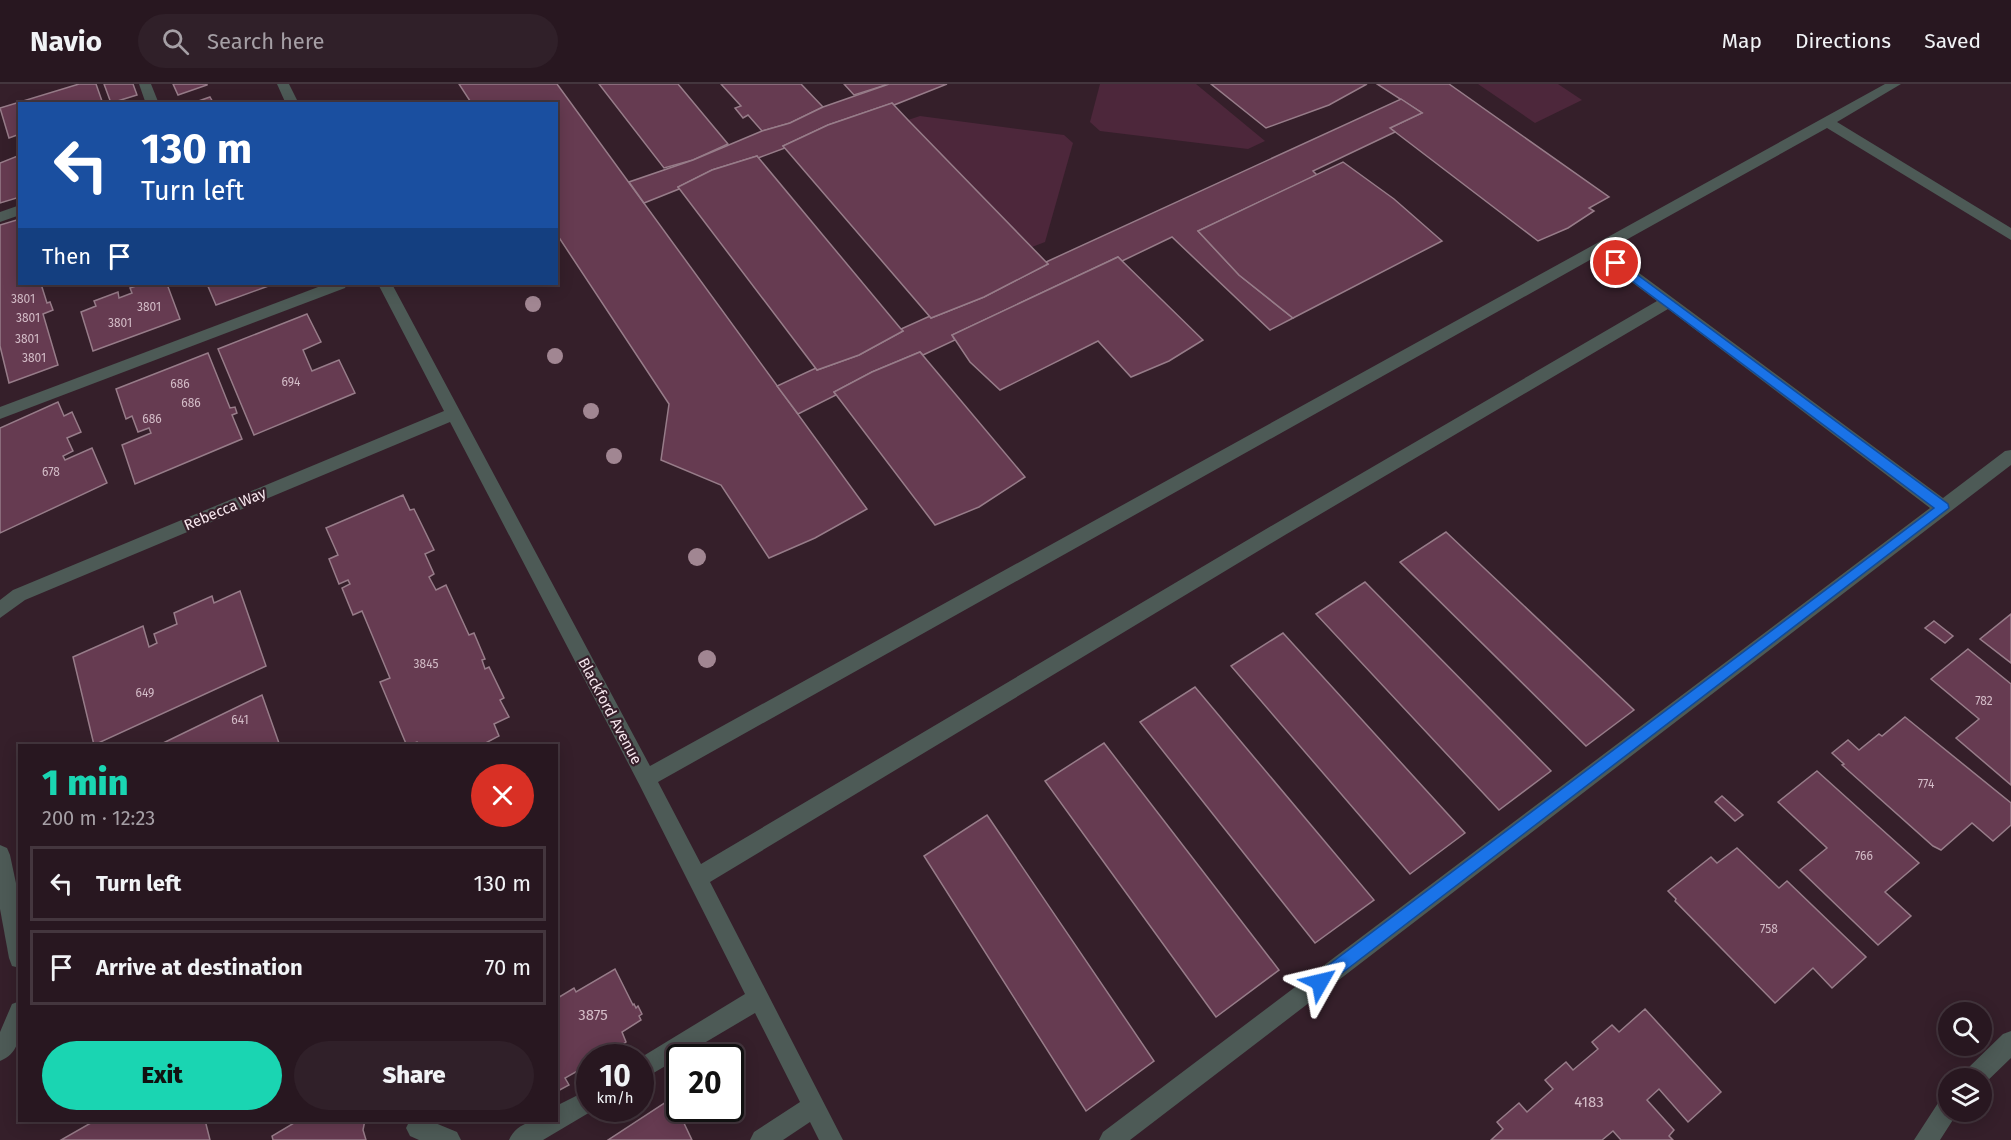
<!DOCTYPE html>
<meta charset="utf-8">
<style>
:root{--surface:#281720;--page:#302029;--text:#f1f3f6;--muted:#a59fa5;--line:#44363e;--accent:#1ad5b2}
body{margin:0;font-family:"Fira Sans",sans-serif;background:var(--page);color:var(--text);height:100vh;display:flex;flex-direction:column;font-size:22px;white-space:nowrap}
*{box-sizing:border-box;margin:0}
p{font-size:20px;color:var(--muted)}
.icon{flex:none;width:33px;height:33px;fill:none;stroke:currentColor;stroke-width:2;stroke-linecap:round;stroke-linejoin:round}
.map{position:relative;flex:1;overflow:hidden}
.side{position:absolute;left:18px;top:660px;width:540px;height:378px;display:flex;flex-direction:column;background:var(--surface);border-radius:0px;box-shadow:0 3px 15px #0003,0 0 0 2px var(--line)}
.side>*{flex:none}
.hud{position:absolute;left:18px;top:18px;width:540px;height:183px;border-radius:0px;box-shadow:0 3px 15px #0003,0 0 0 2px var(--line);background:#1a4fa0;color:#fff;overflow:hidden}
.tools{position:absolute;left:1938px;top:918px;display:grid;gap:12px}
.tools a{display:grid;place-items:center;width:54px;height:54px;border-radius:50%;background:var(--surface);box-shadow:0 3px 15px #0003,0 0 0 2px var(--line);font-size:30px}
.speed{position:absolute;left:576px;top:960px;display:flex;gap:12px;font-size:30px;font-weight:700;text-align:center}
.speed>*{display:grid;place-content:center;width:78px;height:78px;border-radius:50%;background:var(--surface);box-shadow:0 3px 15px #0003,0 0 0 2px var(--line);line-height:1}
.speed small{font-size:15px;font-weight:400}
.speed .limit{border:3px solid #111;border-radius:9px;background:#fff;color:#111}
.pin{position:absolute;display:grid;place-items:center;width:51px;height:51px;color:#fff;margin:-26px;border:3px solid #fff;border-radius:50%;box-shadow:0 2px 6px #0007}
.me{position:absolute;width:66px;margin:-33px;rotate:53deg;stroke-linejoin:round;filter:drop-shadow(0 0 4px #0008)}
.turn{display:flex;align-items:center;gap:21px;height:126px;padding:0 24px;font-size:27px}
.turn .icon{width:78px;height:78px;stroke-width:2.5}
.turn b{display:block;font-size:42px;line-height:51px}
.then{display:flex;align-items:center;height:57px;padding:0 24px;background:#0003;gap:12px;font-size:22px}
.round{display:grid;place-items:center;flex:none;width:63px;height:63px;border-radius:32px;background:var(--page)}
.overview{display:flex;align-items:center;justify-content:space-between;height:102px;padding:0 24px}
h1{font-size:36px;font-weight:800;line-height:45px;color:var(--accent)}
.primary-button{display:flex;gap:12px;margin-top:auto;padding:12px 24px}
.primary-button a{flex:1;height:69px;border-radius:36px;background:var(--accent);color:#111;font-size:24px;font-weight:800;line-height:69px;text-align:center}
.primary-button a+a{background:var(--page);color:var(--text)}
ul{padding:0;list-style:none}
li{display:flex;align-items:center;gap:18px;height:75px;margin:0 12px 9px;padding:0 12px;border:3px solid var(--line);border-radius:0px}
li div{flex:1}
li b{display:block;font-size:22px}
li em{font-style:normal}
header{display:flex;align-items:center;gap:36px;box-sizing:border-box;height:84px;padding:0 30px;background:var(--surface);border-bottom:2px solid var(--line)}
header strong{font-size:28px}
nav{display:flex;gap:33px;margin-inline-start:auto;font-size:21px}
.search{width:420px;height:54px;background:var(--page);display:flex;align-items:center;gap:15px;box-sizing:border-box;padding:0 21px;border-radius:33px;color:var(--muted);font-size:22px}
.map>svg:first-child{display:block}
.green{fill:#4d273b}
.building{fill:#663b51;stroke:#977c89;stroke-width:1.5}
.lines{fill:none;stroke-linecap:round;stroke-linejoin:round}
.minor{fill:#4d5a56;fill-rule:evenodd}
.tree{fill:#a18692}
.route{fill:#1a73e8;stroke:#114b97;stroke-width:1.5}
.labels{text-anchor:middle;stroke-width:4.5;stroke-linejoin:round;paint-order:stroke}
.number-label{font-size:12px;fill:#d3bcc7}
.street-label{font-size:15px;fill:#f7e7ee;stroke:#351f2a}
.near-number-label{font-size:15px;fill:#d3bcc7}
</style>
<header>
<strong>Navio</strong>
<div class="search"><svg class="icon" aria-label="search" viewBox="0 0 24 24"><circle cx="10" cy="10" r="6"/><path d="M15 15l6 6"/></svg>Search here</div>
<nav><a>Map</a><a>Directions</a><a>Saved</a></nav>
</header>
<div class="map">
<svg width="2011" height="1056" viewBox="0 0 2011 1056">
<rect width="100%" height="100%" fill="#351f2a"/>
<!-- green -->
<g class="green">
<polygon points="1100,0 1196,0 1265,57 1248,65 1100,47 1090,38"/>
<polygon points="1478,0 1558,0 1582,16 1535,39"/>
<polygon points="920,32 1064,51 1073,59 1045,158 1032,163 908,36"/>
</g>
<!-- building -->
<g class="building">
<polygon points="79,0 96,0 103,20 20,20 20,50 9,54 0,24"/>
<polygon points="104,0 133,0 137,11 111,19"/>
<polygon points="173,0 207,0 207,1 178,11"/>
<polygon points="459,0 557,0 867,425 815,454 769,474 721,401 661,376 669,320 556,149 556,20 472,20"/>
<polygon points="599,0 678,0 728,60 693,76 664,84"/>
<polygon points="721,0 801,0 823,23 790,39 762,47 748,31 743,34 735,24 741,22"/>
<polygon points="844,0 889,0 854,11"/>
<polygon points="889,0 947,0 894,21 892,19 828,41 783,62 785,64 758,74 757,72 712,86 678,103 679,105 644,119 629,98 693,76 762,47 790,39 823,23"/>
<polygon points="1211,0 1367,0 1329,21 1266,44"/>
<polygon points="1377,0 1449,0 1609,113 1589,124 1594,127 1568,144 1538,157 1390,44 1422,29"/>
<polygon points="210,13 214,20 190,20"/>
<polygon points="1401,15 1422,29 1390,44 1395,48 1313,87 1317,91 1198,147 1239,191 1293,234 1270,246 1172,153 1122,177 1118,173 952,251 955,256 923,271 920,268 872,288 834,308 836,311 798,330 777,302 816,284 817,286 859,271 903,247 901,245 930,232 931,234 984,213 1048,180 1046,178"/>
<polygon points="892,19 908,36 1048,180 984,213 931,234 783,62 828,41"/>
<polygon points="20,71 20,113 0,119 0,79"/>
<polygon points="757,72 901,245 903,247 859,271 817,286 678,103 712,86"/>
<polygon points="1343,78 1394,115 1442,157 1293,234 1239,191 1198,147"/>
<polygon points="20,135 20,200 41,200 47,219 50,218 53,226 43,230 58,281 9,299 0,262 0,141"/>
<polygon points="1118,173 1203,256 1169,277 1131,293 1098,257 1000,306 970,278 952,251"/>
<polygon points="142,200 152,200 153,202 167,200 180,235 93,267 81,228 96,222 94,217 118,208 119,214 132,209 130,204"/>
<polygon points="207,200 274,200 216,221"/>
<polygon points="307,230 321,258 303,266 312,287 339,276 355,309 254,351 218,265"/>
<polygon points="920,268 1025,393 979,423 935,441 834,308 872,288"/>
<polygon points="208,269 230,324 235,323 237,329 232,331 242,355 135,400 122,361 151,349 149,344 138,348 132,332 126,335 116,305"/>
<polygon points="58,318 64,332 72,328 81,348 67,354 73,367 63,372 65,376 92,364 107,399 0,449 0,344"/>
<polygon points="403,411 410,426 414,425 434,466 425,470 434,490 429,493 436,506 446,501 469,551 474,549 485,575 482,576 485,585 489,583 504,614 500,616 509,633 494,640 499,652 480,662 418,662 417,658 407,662 380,598 390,594 362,527 353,531 342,504 350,500 348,496 339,500 329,475 338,471 326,444"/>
<polygon points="1446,448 1634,626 1586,662 1400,478"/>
<polygon points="1365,498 1551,687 1499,726 1316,530"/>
<polygon points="240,507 266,582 94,661 73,573 143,542 149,563 157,559 154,550 177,540 174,529 212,512 214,519"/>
<polygon points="2011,530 2011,579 1980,555"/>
<polygon points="1934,537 1953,552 1945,559 1925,544"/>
<polygon points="1283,549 1465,749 1410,790 1231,582"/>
<polygon points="1968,565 2011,600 2011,701 1956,654 1979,635 1931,595"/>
<polygon points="1195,603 1374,816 1315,859 1140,638"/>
<polygon points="262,611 280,662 157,662"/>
<polygon points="1905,633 2011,719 2011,741 1993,757 1972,739 1941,766 1933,762 1842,681 1844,680 1832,669 1848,656 1859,666 1879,650 1882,652"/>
<polygon points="1104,659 1279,886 1216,933 1045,697"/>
<polygon points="1817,687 1919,779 1885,808 1911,832 1878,861 1800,786 1827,764 1778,718"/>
<polygon points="1722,712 1743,731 1735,737 1715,718"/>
<polygon points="987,731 1154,977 1086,1027 924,772"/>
<polygon points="1737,764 1779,804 1787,797 1866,873 1832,904 1813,884 1775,919 1675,817 1676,815 1668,807 1711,773 1717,779"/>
<polygon points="615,885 633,921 634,920 636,924 638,922 642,930 639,932 641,936 622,948 626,958 605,972 605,974 590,974 590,986 588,987 586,982 565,994 569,1001 556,1008 556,915 574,904 576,908"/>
<polygon points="1645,925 1721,1008 1688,1038 1659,1005 1647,1016 1674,1046 1669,1052 1673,1056 1621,1056 1613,1047 1602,1056 1491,1056 1503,1045 1497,1038 1519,1019 1527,1028 1553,1005 1545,996 1566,978 1573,986 1598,965 1592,958 1612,941 1619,948"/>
<polygon points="672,1014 692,1056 608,1056"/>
<polygon points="96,1036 205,1036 210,1056 61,1056"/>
<polygon points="299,1036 365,1036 363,1046 366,1056 273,1056 272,1052"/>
</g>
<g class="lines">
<!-- minor -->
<g class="minor">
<polygon points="139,0 151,0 159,20 146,20"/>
<polygon points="277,0 289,0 299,20 286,20"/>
<path d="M1885 0H1901L1837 38 2011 144V156L1827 44 1608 166 1943 414 2005 367 2011 366V381L1130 1056H1099L1103 1048 1930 424 1668 225 1285 451 710 798 843 1056H819L810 1038 783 1056H750L754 1048 800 1018 755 929 640 997V974L745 910 639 700 450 338 25 516 0 534V516L13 506 444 327 378 200H392L650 682ZM1597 172 1657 217 1273 441 701 780 658 698Z"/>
<polygon points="20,121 20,131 0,138 0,128"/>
<polygon points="326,200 347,200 345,204 0,335 0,323"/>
<polygon points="0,761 7,764 10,771 20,818 20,884 12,882 9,874 0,825"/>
<path d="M20 917C20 940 25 967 0 977V948L12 920Z"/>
<polygon points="2011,947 2011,974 1982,1002 1982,994 1963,994 1966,986 2003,950"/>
<path d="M590 1005V1024H597L543 1056H509C518 1036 538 1036 556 1036V1022Z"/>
<polygon points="1948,1013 1948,1028 1958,1028 1940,1056 1914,1056 1940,1016"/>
<polygon points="410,1036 428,1036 457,1048 461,1056 419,1056 410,1052 406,1044"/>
</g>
</g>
<!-- trees -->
<g class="tree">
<circle cx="533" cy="220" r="8"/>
<circle cx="555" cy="272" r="8"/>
<circle cx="591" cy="327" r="8"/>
<circle cx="614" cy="372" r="8"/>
<circle cx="697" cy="473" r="9"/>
<circle cx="707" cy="575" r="9"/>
</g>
<!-- route -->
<polygon class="route" points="1616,175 1948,420 1949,424 1320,906 1314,904 1311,898 1314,892 1934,424 1612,182 1611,179"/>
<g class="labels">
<!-- number labels -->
<g class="number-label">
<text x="23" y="219">3801</text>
<text x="149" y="227">3801</text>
<text x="28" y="238">3801</text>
<text x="120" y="243">3801</text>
<text x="27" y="259">3801</text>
<text x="34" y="278">3801</text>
<text x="291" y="302">694</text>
<text x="180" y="304">686</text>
<text x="191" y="323">686</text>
<text x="152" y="339">686</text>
<text x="51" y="392">678</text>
<text x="426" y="584">3845</text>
<text x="145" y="613">649</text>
<text x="1984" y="621">782</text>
<text x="240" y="640">641</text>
<text x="1926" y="704">774</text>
<text x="1864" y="776">766</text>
<text x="1769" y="849">758</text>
</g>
<!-- street labels -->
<g class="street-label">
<text transform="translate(225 425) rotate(-23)" y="5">Rebecca Way</text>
<text transform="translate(610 627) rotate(62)" y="5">Blackford Avenue</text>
</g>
<!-- near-number labels -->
<g class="near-number-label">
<text x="593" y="936">3875</text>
<text x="1589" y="1023">4183</text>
</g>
</g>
</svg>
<div class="tools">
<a><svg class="icon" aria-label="search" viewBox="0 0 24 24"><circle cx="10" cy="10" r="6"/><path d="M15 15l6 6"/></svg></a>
<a><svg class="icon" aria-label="layers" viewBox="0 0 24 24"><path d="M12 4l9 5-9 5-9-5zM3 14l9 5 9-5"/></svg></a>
</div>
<div class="speed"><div>10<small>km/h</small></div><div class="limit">20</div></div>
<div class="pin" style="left:1616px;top:179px;background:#d93025"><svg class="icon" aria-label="arrive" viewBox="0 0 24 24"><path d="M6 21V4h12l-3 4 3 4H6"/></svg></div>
<svg class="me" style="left:1320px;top:898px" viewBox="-20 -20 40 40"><path d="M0-17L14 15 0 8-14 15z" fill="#1a73e8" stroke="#fff" stroke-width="4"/></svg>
<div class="hud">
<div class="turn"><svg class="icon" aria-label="left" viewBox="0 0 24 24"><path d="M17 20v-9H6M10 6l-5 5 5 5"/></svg><div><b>130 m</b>Turn left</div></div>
<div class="then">Then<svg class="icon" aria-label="arrive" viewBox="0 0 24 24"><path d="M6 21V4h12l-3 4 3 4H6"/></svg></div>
</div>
<section class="side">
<div class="overview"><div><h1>1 min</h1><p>200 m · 12:23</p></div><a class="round" style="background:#d93025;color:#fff"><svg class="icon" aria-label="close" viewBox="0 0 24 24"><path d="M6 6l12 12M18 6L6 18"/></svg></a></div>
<ul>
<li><svg class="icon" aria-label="left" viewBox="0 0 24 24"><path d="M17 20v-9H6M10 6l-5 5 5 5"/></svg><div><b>Turn left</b></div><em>130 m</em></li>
<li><svg class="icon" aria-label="arrive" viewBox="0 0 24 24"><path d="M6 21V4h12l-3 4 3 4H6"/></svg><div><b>Arrive at destination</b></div><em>70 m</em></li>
</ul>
<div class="primary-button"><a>Exit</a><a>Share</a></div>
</section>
</div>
